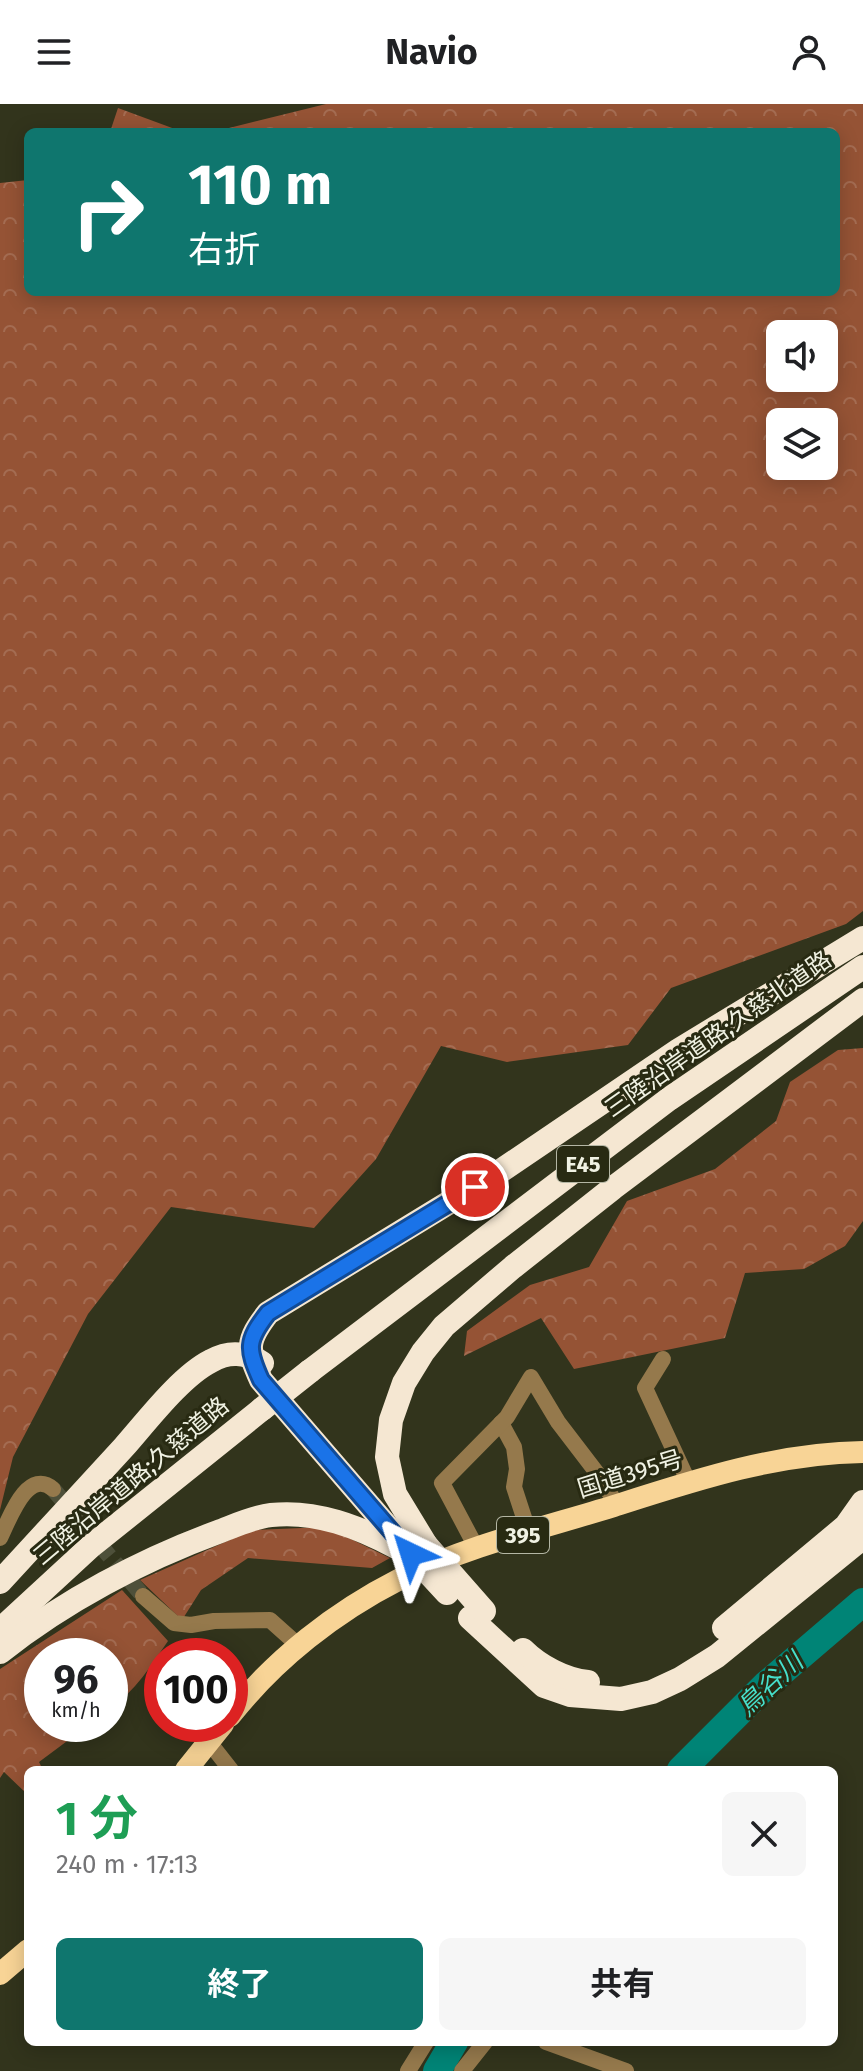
<!DOCTYPE html>
<html lang="ja">
<meta charset="utf-8">
<style>
:root{--surface:#fff;--page:#f6f6f6;--text:#202124;--muted:#757577;--accent:#0f766e}
body{margin:0;font-family:"Fira Sans","Noto Sans JP",sans-serif;background:var(--page);color:var(--text);height:100vh;display:flex;flex-direction:column;font-size:30px;white-space:nowrap}
*{box-sizing:border-box;margin:0}
p{font-size:26px;color:var(--muted)}
.icon{flex:none;width:44px;height:44px;fill:none;stroke:currentColor;stroke-width:2;stroke-linecap:round;stroke-linejoin:round}
.map{position:relative;flex:1;overflow:hidden}
.drawer{position:absolute;left:24px;top:1662px;width:814px;height:280px;display:flex;flex-direction:column;background:var(--surface);border-radius:12px;box-shadow:0 4px 20px #0003}
.drawer>*{flex:none}
.hud{position:absolute;left:24px;top:24px;width:816px;height:168px;border-radius:12px;box-shadow:0 4px 20px #0003;background:#0f766e;color:#fff;overflow:hidden}
.buttons{position:absolute;left:766px;top:216px;display:grid;gap:16px}
.buttons a{display:grid;place-items:center;width:72px;height:72px;border-radius:12px;background:var(--surface);box-shadow:0 4px 20px #0003;font-size:40px}
.speed{position:absolute;left:24px;top:1534px;display:flex;gap:16px;font-size:40px;font-weight:700;text-align:center}
.speed>*{display:grid;place-content:center;width:104px;height:104px;border-radius:50%;background:var(--surface);box-shadow:0 4px 20px #0003;line-height:1}
.speed small{font-size:20px;font-weight:400}
.speed .limit{border:12px solid #d22;background:#fff;color:#111}
.pin{position:absolute;display:grid;place-items:center;width:68px;height:68px;color:#fff;margin:-34px;border:4px solid #fff;border-radius:50%;box-shadow:0 2px 8px #0007}
.me{position:absolute;width:88px;margin:-44px;rotate:319deg;stroke-linejoin:round;filter:drop-shadow(0 0 6px #0008)}
.turn{display:flex;align-items:center;gap:28px;height:168px;padding:0 32px;font-size:36px}
.turn .icon{width:104px;height:104px;stroke-width:2.5}
.turn b{display:block;font-size:56px;line-height:68px}
.round{display:grid;place-items:center;flex:none;width:84px;height:84px;border-radius:12px;background:var(--page)}
.head{display:flex;align-items:center;justify-content:space-between;height:136px;padding:0 32px}
h1{font-size:48px;font-weight:700;line-height:60px;color:#1e9e55}
.button{display:flex;gap:16px;margin-top:auto;padding:16px 32px}
.button a{flex:1;height:92px;border-radius:12px;background:var(--accent);color:#fff;font-size:32px;font-weight:700;line-height:92px;text-align:center}
.button a+a{background:var(--page);color:var(--text)}
header{display:flex;justify-content:space-between;align-items:center;height:104px;padding:0 32px;background:var(--surface);font-size:36px;font-weight:700}
.map>svg:first-child{display:block}
.forest{fill:url(#forest-crowns);fill-rule:evenodd}
.lines{fill:none;stroke-linecap:round;stroke-linejoin:round}
.river{stroke:#008476;stroke-width:28}
.minor-tunnel{stroke:#4e503a;stroke-width:16;stroke-dasharray:16 8;stroke-linecap:butt}
.minor{stroke:#95794c;stroke-width:16}
.trunk{stroke:#f8d496;stroke-width:22}
.motorway{stroke:#f5e7d2;stroke-width:24}
.motorway-bridge{stroke:#f5e7d2;stroke-width:24}
.route-casing{stroke:#114b97;stroke-width:20}
.route{stroke:#1a73e8;stroke-width:14}
.labels{text-anchor:middle;stroke-width:6;stroke-linejoin:round;paint-order:stroke}
.shield{fill:#282a12;stroke:#b4b6a4;stroke-width:2}
.shield-label{font-size:22px;font-weight:bold;fill:#f0f2e3}
.street-label{font-size:24px;fill:#f0f2e3;stroke:#282a12}
.water-label{font-size:26px;font-style:italic;fill:#46dfcb;stroke:#282a12}
</style>
<header><svg class="icon" aria-label="menu" viewBox="0 0 24 24"><path d="M4 6h16M4 12h16M4 18h16"/></svg>Navio<svg class="icon" aria-label="person" viewBox="0 0 24 24"><circle cx="12" cy="8" r="4"/><path d="M4 21q1-7 8-7t8 7"/></svg></header>
<div class="map">
<svg width="863" height="1967" viewBox="0 0 863 1967">
<defs>
<pattern id="forest-crowns" width="20" height="18" patternUnits="userSpaceOnUse" patternTransform="scale(2)"><rect width="20" height="18" fill="#955335"/><path d="M2 6a3 3 0 1 1 6 0M12 15a3 3 0 1 1 6 0" fill="none" stroke="#a46c52"/></pattern>
</defs>
<rect width="100%" height="100%" fill="#32341c"/>
<!-- forest -->
<g class="forest">
<path d="M326 0H863V807L846 820 671 884 628 941 507 958 441 942 376 1055 314 1124 171 1103 88 1210 13 1353 0 1406V79L28 76V188H836V28H213ZM780 230H824V274H780ZM780 318H824V362H780Z"/>
<polygon points="118,4 183,28 110,28"/>
<polygon points="863,944 863,1117 845,1142 804,1165 745,1169 725,1234 574,1265 541,1214 464,1252 467,1227 530,1181 589,1163 627,1097 715,1065 776,1017 790,978 838,946"/>
<polygon points="326,1423 390,1454 372,1464 248,1454 201,1486 182,1516 140,1476 252,1426"/>
<path d="M122 1486 168 1537C151 1562 135 1587 110 1605V1552H42V1620H90L39 1658 43 1666H28V1691L4 1668 0 1674V1565Z"/>
</g>
<g class="lines">
<!-- river -->
<g class="river">
<polyline points="681,1666 766,1581 863,1498"/>
<polyline points="437,1967 454,1938"/>
</g>
<!-- minor-tunnel -->
<polyline class="minor-tunnel" points="53,1385 143,1492"/>
<!-- minor -->
<g class="minor">
<polyline points="663,1255 645,1284 689,1379"/>
<polyline points="501,1319 514,1343 517,1365 514,1383 529,1429"/>
<path d="M0 1434C9 1416 27 1363 53 1385"/>
<polyline points="477,1445 442,1379 507,1313 531,1273 558,1318 597,1369 617,1401"/>
<polyline points="143,1492 174,1519 191,1521 214,1517 270,1516 298,1541"/>
<polyline points="209,1638 231,1666"/>
<polyline points="546,1938 626,1967"/>
<polyline points="408,1967 426,1938"/>
<polyline points="462,1967 485,1938"/>
</g>
<!-- trunk -->
<g class="trunk">
<path d="M230 1612C275 1555 335 1508 400 1475 466 1442 543 1424 614 1402 695 1376 777 1349 863 1348"/>
<polyline points="186,1666 223,1620"/>
<polyline points="0,1870 28,1846"/>
</g>
<!-- motorway -->
<g class="motorway">
<polyline points="310,1267 669,995 863,863"/>
<polyline points="426,1441 395,1390 387,1353 391,1316 404,1279 423,1248 444,1222 513,1163 613,1084 863,896"/>
<path d="M411 1450 261 1276C247 1245 246 1237 268 1209L499 1068 679 946 863 834"/>
<path d="M0 1478C41 1433 83 1388 124 1343 147 1317 181 1272 211 1257 229 1247 245 1248 262 1259"/>
<polyline points="470,1514 544,1582 570,1591 621,1595 652,1588 680,1575 717,1552 855,1440 863,1430"/>
<polyline points="724,1524 846,1422 863,1398"/>
<polyline points="0,1526 90,1443 262,1305"/>
<path d="M523 1546C539 1562 565 1576 588 1578"/>
<path d="M0 1548C64 1497 142 1456 218 1428 234 1422 253 1413 271 1411 316 1406 359 1423 398 1444"/>
</g>
<!-- motorway-bridge -->
<g class="motorway-bridge">
<polyline points="262,1305 310,1267"/>
<polyline points="426,1441 484,1507"/>
<polyline points="411,1450 447,1489"/>
</g>
</g>
<g class="lines">
<defs>
<path id="route" d="M411 1450 261 1276C247 1245 246 1237 268 1209L475 1083"/>
</defs>
<!-- route casing -->
<use href="#route" class="route-casing"/>
<!-- route -->
<use href="#route" class="route"/>
</g>
<g class="labels">
<!-- shield labels -->
<g class="shield">
<rect x="557" y="1042" width="52" height="36" rx="6"/>
<rect x="497" y="1413" width="52" height="36" rx="6"/>
</g>
<g class="shield-label">
<text x="583" y="1068">E45</text>
<text x="523" y="1439">395</text>
</g>
<!-- street labels -->
<g class="street-label">
<text transform="translate(718 930) rotate(-35)" y="8">三陸沿岸道路;久慈北道路</text>
<text transform="translate(630 1370) rotate(-17)" y="8">国道395号</text>
<text transform="translate(131 1377) rotate(-40)" y="8">三陸沿岸道路;久慈道路</text>
</g>
<!-- water labels -->
<g class="water-label">
<text transform="translate(770 1580) rotate(-43)" y="9">鳥谷川</text>
</g>
</g>
</svg>
<div class="buttons">
<a><svg class="icon" aria-label="sound" viewBox="0 0 24 24"><path d="M4 9h4l5-4v14l-5-4H4zM17 9q2 3 0 6"/></svg></a>
<a><svg class="icon" aria-label="layers" viewBox="0 0 24 24"><path d="M12 4l9 5-9 5-9-5zM3 14l9 5 9-5"/></svg></a>
</div>
<div class="speed"><div>96<small>km/h</small></div><div class="limit">100</div></div>
<div class="pin" style="left:475px;top:1083px;background:#d93025"><svg class="icon" aria-label="arrive" viewBox="0 0 24 24"><path d="M6 21V4h12l-3 4 3 4H6"/></svg></div>
<svg class="me" style="left:411px;top:1450px" viewBox="-20 -20 40 40"><path d="M0-17L14 15 0 8-14 15z" fill="#1a73e8" stroke="#fff" stroke-width="4"/></svg>
<div class="hud">
<div class="turn"><svg class="icon" aria-label="right" viewBox="0 0 24 24"><path d="M7 20v-9h11M14 6l5 5-5 5"/></svg><div><b>110 m</b>右折</div></div>
</div>
<section class="drawer">
<div class="head"><div><h1>1 分</h1><p>240 m · 17:13</p></div><a class="round"><svg class="icon" aria-label="close" viewBox="0 0 24 24"><path d="M6 6l12 12M18 6L6 18"/></svg></a></div>
<div class="button"><a>終了</a><a>共有</a></div>
</section>
</div>
